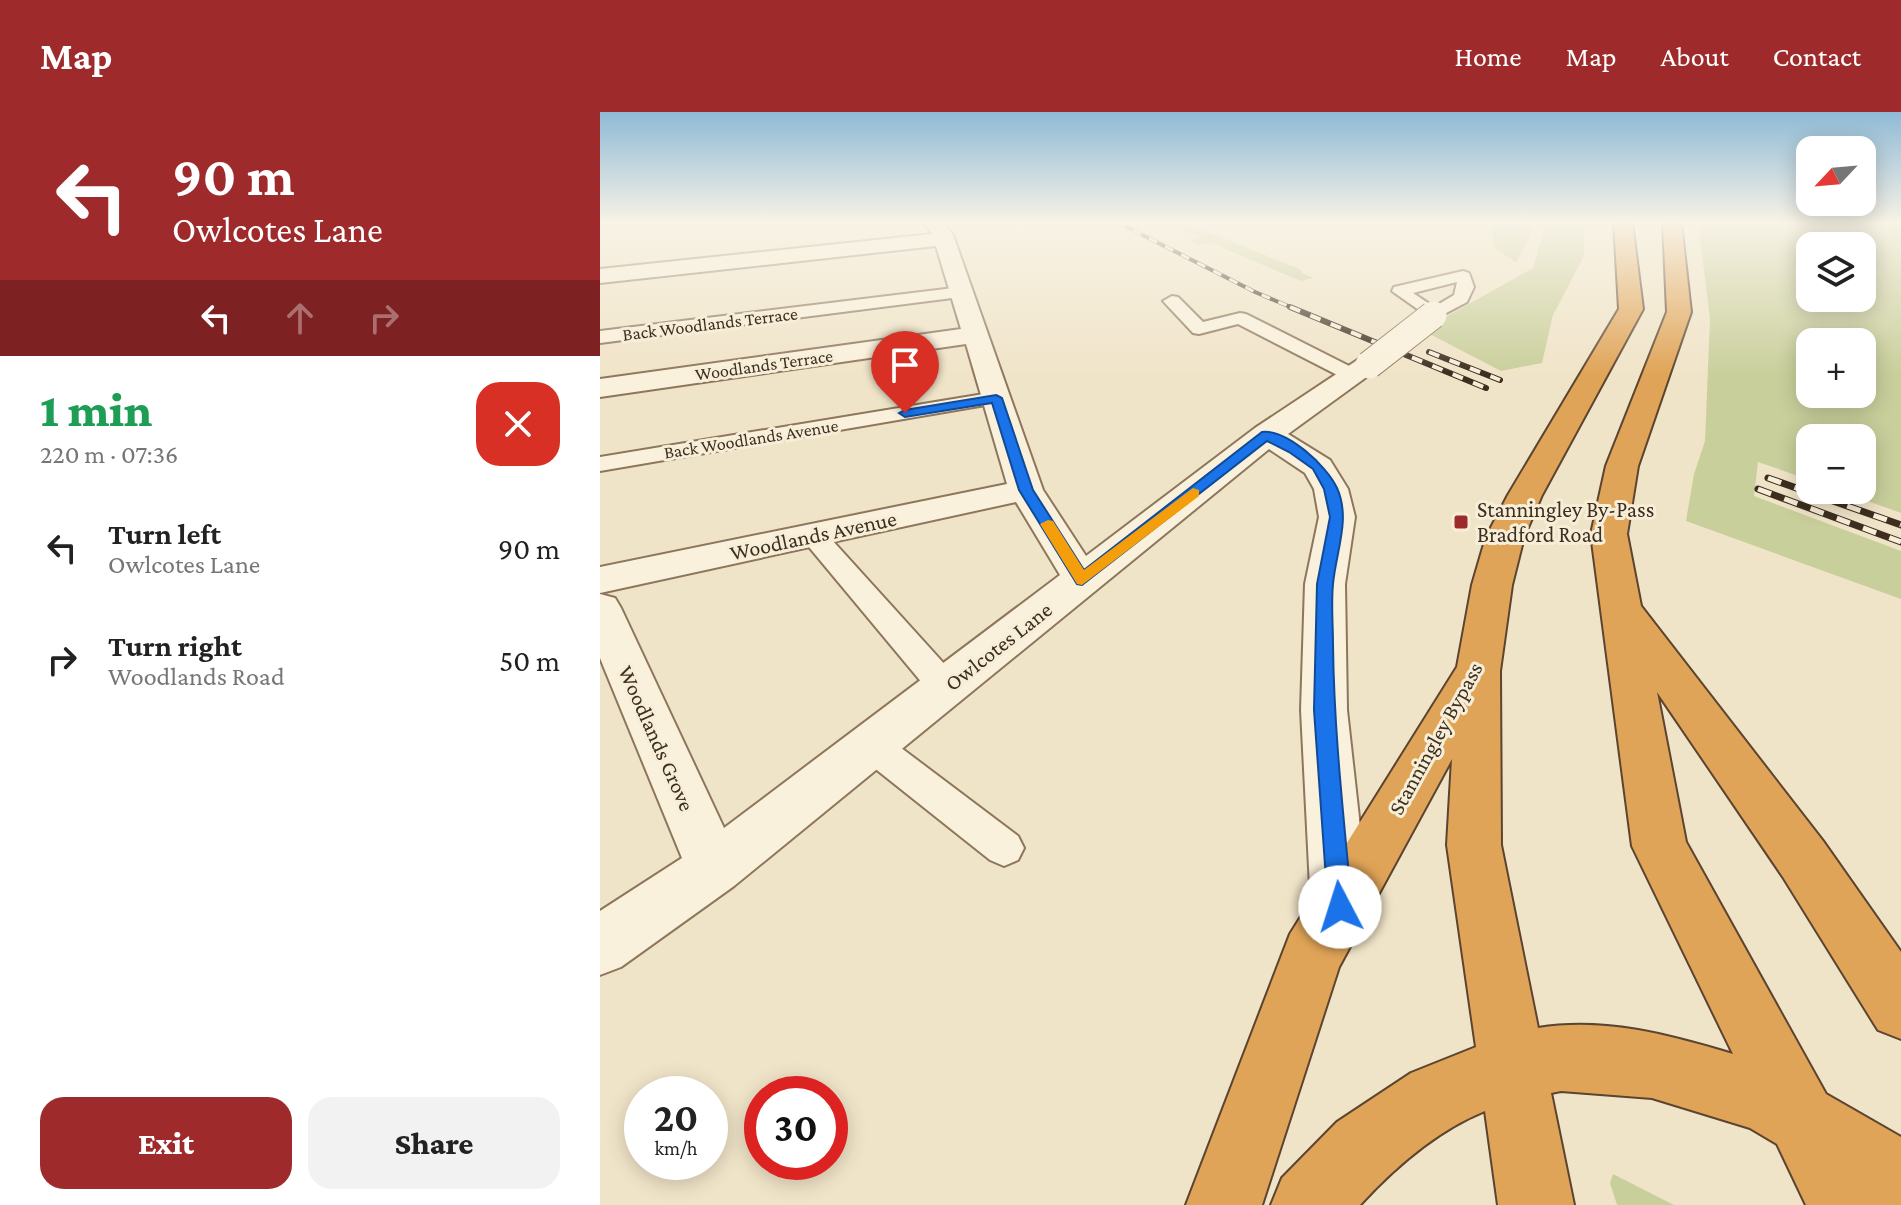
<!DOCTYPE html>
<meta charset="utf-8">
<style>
:root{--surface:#fff;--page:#f2f2f2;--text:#222;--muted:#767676;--accent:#9e2a2b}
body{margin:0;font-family:"Crimson Pro",serif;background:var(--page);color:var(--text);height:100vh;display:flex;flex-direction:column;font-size:30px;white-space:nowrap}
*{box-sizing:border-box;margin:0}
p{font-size:26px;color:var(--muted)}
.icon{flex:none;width:44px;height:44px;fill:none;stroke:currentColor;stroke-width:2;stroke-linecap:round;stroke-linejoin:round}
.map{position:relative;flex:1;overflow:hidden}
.sheet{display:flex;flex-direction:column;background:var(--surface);width:600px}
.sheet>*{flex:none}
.hud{background:#9e2a2b;color:#fff;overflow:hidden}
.needle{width:52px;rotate:244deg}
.buttons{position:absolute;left:1196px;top:24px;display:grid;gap:16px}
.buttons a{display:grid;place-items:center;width:80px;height:80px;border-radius:16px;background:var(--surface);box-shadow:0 4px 20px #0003;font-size:40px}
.speed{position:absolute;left:24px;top:964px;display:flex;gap:16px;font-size:40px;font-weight:700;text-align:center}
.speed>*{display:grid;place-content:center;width:104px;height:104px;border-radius:50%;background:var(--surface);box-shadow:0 4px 20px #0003;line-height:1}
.speed small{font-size:20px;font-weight:400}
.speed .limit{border:12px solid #d22;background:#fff;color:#111}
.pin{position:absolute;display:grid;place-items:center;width:68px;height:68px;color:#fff;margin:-82px -34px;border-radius:50% 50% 50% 0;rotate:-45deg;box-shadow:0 0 8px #0007}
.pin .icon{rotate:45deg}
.me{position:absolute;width:88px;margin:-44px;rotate:355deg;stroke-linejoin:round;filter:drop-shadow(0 0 6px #0008)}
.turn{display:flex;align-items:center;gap:28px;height:168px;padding:0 40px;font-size:36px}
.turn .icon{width:104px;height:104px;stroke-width:2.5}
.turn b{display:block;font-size:56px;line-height:68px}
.lanes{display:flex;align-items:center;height:76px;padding:0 40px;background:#0003;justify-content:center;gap:40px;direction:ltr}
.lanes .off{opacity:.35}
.round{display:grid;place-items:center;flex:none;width:84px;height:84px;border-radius:24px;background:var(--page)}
.summary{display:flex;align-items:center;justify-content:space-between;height:136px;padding:0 40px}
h1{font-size:48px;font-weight:800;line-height:60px;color:#1e9e55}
.button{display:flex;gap:16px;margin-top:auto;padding:16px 40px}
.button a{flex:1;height:92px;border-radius:24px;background:var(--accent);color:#fff;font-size:32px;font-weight:800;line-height:92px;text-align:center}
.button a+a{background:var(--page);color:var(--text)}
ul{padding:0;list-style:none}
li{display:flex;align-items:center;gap:24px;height:112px;padding:0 40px}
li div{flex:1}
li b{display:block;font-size:30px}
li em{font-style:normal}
header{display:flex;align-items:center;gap:48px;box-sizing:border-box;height:112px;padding:0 40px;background:var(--accent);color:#fff}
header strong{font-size:38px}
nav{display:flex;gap:44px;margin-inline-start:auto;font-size:28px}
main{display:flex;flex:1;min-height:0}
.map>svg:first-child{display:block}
.green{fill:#c9cf9b;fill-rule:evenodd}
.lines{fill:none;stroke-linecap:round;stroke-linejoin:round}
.lane-casing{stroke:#8d765c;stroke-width:4}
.street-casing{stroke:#8d765c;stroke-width:4}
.highway-casing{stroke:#5b4430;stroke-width:4}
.lane{fill:#faf1dc;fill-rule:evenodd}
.street{fill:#faf1dc;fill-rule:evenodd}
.highway{fill:#e0a458;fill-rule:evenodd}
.rail-far2-casing{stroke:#3d2e20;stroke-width:4}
.rail-far1-casing{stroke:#3d2e20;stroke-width:6}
.rail-casing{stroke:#3d2e20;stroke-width:7}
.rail-far2{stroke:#f7eed8;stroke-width:3;stroke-dasharray:9;stroke-linecap:butt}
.rail-far1{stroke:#f7eed8;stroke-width:4;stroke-dasharray:11;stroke-linecap:butt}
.rail{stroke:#f7eed8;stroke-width:5;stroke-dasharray:14;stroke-linecap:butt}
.street-bridge-casing{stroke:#8d765c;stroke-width:29;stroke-linecap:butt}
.street-bridge{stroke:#faf1dc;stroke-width:27}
.route{fill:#1a73e8;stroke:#114b97;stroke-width:2}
.slow{fill:#f59e0b}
.poi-dot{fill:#9e2a2b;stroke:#f7eed8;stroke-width:3}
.labels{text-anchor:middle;stroke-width:6;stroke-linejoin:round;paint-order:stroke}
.far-street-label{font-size:18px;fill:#3d2e20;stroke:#f7eed8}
.poi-label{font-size:22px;fill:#3d2e20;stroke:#f7eed8;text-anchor:start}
.street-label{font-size:22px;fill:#3d2e20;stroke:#f7eed8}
</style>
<header>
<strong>Map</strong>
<nav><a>Home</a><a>Map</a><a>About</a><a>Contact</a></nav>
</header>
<main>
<section class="sheet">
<div class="hud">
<div class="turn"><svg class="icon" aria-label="left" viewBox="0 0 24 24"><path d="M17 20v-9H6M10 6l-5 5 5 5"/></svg><div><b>90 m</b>Owlcotes Lane</div></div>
<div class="lanes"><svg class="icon" aria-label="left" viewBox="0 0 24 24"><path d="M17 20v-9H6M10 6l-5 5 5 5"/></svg><svg class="icon off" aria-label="ahead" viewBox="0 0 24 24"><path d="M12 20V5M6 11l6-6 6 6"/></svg><svg class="icon off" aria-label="right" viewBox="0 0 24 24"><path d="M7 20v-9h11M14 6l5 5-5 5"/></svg></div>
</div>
<div class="summary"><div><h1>1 min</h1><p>220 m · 07:36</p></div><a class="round" style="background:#d93025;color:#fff"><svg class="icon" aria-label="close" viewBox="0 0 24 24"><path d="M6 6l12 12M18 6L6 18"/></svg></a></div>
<ul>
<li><svg class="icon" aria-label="left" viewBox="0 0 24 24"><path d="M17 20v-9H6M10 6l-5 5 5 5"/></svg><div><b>Turn left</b><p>Owlcotes Lane</p></div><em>90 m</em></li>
<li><svg class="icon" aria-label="right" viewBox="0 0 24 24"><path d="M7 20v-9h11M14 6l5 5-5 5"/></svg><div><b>Turn right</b><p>Woodlands Road</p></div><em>50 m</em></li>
</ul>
<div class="button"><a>Exit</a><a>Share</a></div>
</section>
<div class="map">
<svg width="1301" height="1093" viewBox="0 0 1301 1093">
<rect width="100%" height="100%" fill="#f0e4c8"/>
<!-- green -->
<g class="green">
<path d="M551 110H583L700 157 702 161 713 166 701 169 611 131 599 133 588 128 600 125C581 115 570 119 551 110Z"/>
<polygon points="890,110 937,110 916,150 895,137"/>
<polygon points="946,110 984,110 984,144 953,203 942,251 901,259 822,218 933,156"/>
<path d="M1098 110H1301V401L1237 378H1262V326H1210V368L1158 350 1154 384 1301 439V487L1086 409 1094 362 1105 329 1110 207ZM1210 134H1262V186H1210ZM1210 230H1262V282H1210Z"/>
<polygon points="1013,1062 1074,1093 1017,1093 1010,1071"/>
</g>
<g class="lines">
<defs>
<g id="lane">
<path d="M863 159 869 161 874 175 867 190 833 208 792 179 794 175ZM857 170 854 183 834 195 813 181Z"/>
<polygon points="362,175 368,176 370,180 368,184 0,231 0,219"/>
<polygon points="572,184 578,185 603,210 640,201 646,202 761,260 764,264 761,268 747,268 638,212 599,222 593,221 563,189"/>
<polygon points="396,280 403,282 407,286 403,290 0,359 0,345"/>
<polygon points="213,415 222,417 357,566 362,575 357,584 345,587 333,584 204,429 200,423 204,417"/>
<polygon points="271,619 284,623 418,724 424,736 418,748 404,754 390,748 258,643 253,633 258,623"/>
</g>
<polygon id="street" points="324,110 343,110 353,123 443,378 486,444 655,316 759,247 779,247 783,253 688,322 730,348 748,377 755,405 745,472 747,598 769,795 761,814 740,822 719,814 711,795 701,598 705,472 719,405 714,377 705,361 669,337 134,774 21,855 0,863 0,799 82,746 0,546 0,482 15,486 21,496 124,716 460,463 416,390 0,481 0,455 407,372 366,232 0,285 0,267 361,217 336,134 0,171 0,157 332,122"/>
<path id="highway" d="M1014 110H1032L1043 197 942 383 924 425 912 473 900 559 901 733 938 916C1004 905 1070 923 1133 942L1032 734 991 422 1006 354 1067 200 1063 110H1081L1091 200 1038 354 1027 422 1041 494 1223 729 1301 840V927L1278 918 1183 765 1057 580 1086 730 1226 982 1301 1025V1093H1206L1177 1032 1150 1016 1052 986 961 979 951 981 974 1093H898L885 999C836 1019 795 1055 760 1093H671L682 1066 737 1010 811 961 876 935 847 733 852 647 739 855 662 1093H586L690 822 857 555 872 473 886 425 908 383 1019 197Z"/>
</defs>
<!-- lane casing -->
<use href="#lane" class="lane-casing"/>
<!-- street casing -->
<use href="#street" class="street-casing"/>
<!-- highway casing -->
<use href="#highway" class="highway-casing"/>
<!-- lane -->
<use href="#lane" class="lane"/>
<!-- street -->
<use href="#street" class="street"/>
<!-- highway -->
<use href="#highway" class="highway"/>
<defs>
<polyline id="rail-far2" points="517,110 655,180 695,197"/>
<g id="rail-far1">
<polyline points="690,195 886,276"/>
<polyline points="829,240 900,268"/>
</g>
<g id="rail">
<polyline points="1168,366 1301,413"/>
<polyline points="1158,377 1301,430"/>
</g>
</defs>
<!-- rail-far2 casing -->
<use href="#rail-far2" class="rail-far2-casing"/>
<!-- rail-far1 casing -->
<use href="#rail-far1" class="rail-far1-casing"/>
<!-- rail casing -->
<use href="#rail" class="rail-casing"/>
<!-- rail-far2 -->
<use href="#rail-far2" class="rail-far2"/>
<!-- rail-far1 -->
<use href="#rail-far1" class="rail-far1"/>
<!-- rail -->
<use href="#rail" class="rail"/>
<defs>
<polyline id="street-bridge" points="769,253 833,203"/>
</defs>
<!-- street-bridge casing -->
<use href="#street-bridge" class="street-bridge-casing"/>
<!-- street-bridge -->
<use href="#street-bridge" class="street-bridge"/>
</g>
<!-- sky -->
<linearGradient id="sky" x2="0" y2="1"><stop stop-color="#8fbad6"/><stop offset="0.42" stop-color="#f8f3e6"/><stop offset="1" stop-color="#f8f3e6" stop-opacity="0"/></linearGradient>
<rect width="1301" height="263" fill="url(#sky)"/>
<!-- route -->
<path class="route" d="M396 283 402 286 433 378 484 458 662 320C687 317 727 354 737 376 751 407 736 439 733 472 731 492 733 513 733 533 734 621 744 708 752 795L748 803 740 806 731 803 728 795 714 598 717 472 730 405 724 377 713 357 689 340 667 329 482 473 477 472 419 378 392 291 305 305 299 301 305 298Z"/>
<!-- slow -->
<polygon class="slow" points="593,376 599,378 599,384 482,473 477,472 440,412 448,408 453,409 484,458"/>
<!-- markers -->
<rect class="poi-dot" x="853" y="402" width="16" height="16" rx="4"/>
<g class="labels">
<!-- far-street labels -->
<g class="far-street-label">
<text transform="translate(110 212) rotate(-7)" y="6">Back Woodlands Terrace</text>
<text transform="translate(164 253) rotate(-8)" y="6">Woodlands Terrace</text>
<text transform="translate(151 327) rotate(-9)" y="6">Back Woodlands Avenue</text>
</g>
<!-- poi labels -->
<g class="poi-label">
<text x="877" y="405">Stanningley By-Pass<tspan x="877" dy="25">Bradford Road</tspan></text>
</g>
<!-- street labels -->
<g class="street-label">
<text transform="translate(213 423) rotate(-12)" y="8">Woodlands Avenue</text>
<text transform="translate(398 534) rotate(-38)" y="8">Owlcotes Lane</text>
<text transform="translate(57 626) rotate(66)" y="8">Woodlands Grove</text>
<text transform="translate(835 626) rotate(-61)" y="8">Stanningley Bypass</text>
</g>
</g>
</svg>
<div class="buttons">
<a><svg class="needle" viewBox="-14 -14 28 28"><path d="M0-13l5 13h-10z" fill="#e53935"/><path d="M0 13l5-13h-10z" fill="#767676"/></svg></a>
<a><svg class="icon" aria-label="layers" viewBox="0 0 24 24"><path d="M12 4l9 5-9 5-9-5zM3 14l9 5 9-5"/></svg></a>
<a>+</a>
<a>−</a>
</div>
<div class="speed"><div>20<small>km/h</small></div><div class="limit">30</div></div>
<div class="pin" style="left:305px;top:301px;background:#d93025"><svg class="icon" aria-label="arrive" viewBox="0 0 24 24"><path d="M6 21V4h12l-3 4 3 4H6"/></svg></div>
<svg class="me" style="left:740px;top:795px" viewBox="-20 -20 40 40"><circle r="19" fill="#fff"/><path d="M0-13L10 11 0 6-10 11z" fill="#1a73e8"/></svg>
</div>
</main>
